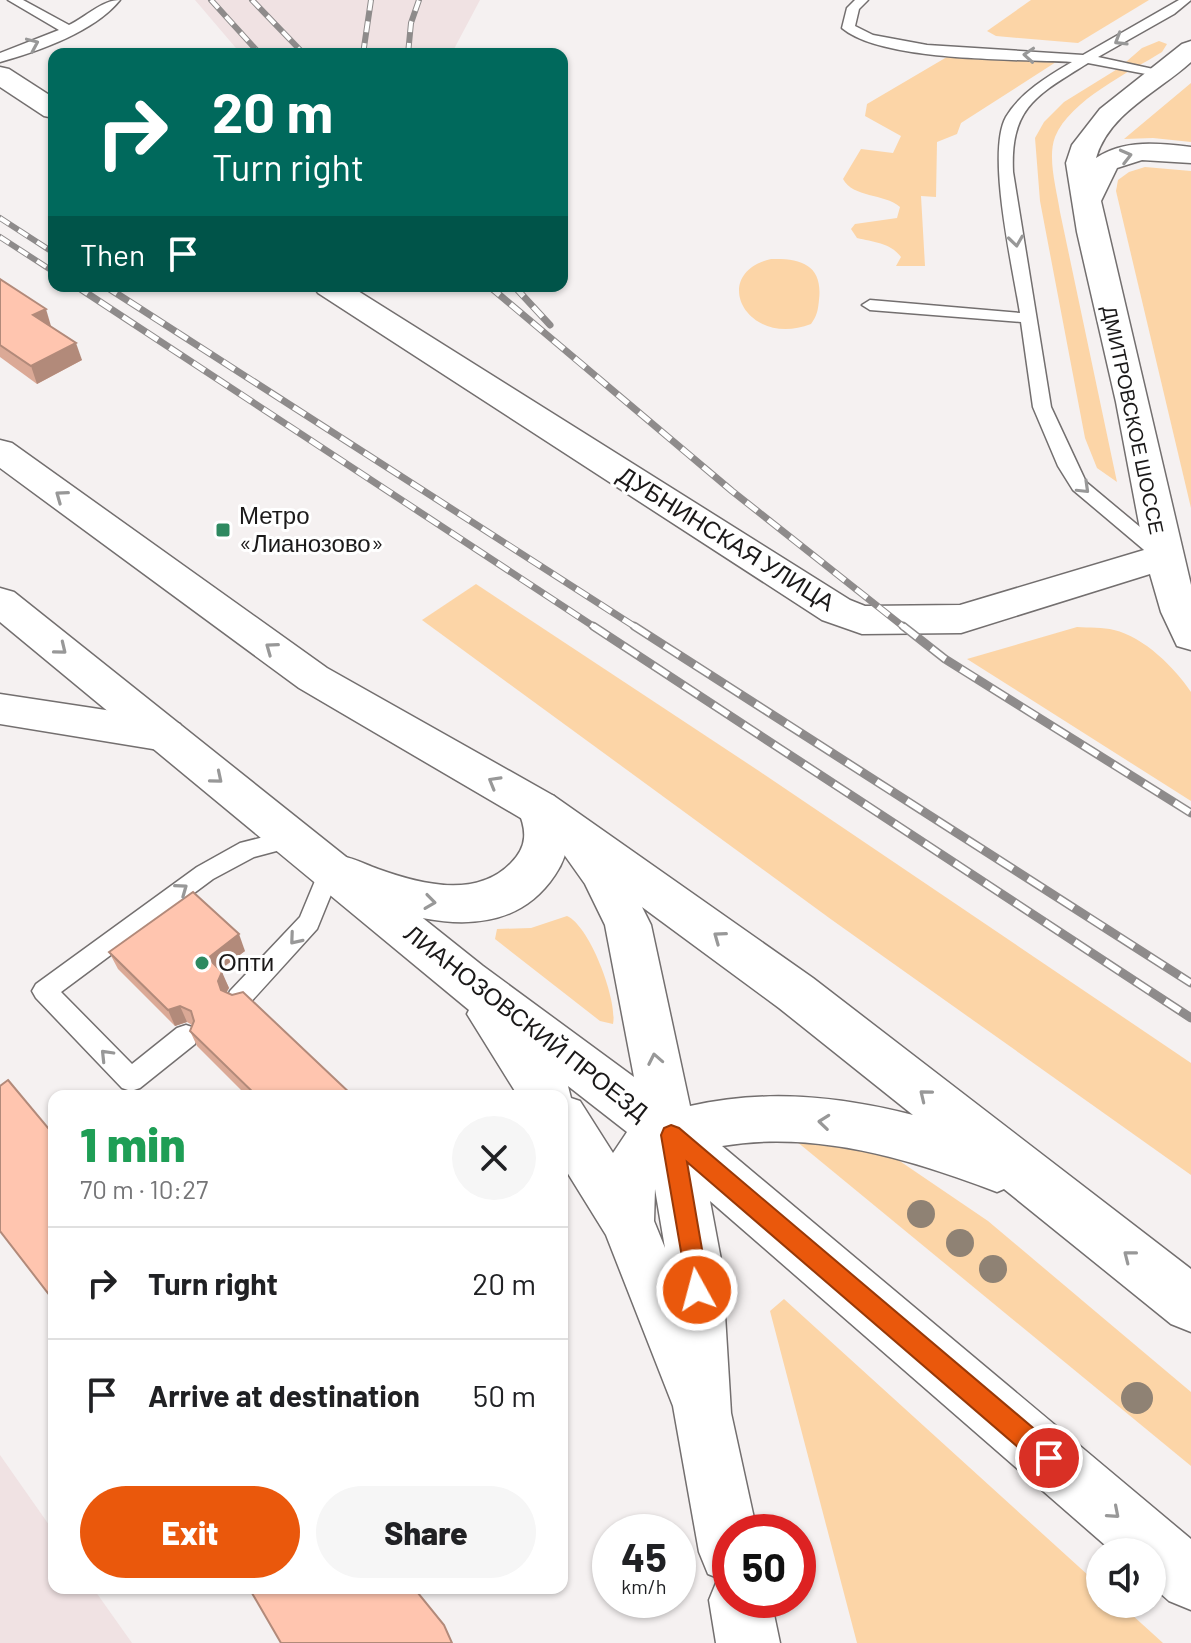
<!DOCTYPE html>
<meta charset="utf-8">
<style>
:root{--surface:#fff;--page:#f6f6f6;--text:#202124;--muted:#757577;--line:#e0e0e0;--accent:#ea580c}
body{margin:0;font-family:Barlow,sans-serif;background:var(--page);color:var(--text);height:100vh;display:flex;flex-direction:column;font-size:30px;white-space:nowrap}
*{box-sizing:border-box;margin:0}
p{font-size:26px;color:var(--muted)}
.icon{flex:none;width:44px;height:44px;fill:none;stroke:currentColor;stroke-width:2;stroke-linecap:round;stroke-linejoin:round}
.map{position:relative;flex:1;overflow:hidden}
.drawer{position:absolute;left:48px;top:1090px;width:520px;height:504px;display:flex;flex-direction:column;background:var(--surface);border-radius:16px;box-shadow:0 2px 6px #0004}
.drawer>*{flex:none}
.guide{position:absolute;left:48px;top:48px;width:520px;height:244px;border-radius:16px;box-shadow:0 2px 6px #0004;background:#00695c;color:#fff;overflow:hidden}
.buttons{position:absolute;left:1086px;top:1538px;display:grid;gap:16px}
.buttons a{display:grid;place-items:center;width:80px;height:80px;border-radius:50%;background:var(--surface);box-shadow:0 2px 6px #0004;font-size:40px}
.speed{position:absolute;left:592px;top:1514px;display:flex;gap:16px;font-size:40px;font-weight:700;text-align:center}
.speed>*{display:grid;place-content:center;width:104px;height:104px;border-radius:50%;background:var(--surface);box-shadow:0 2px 6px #0004;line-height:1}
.speed small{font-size:20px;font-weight:400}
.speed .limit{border:12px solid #d22;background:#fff;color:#111}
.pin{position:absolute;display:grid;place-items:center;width:68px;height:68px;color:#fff;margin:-34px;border:4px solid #fff;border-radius:50%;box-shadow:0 2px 8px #0007}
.me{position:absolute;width:88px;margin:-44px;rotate:353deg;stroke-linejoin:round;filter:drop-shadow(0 0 6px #0008)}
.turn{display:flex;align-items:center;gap:28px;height:168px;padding:0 32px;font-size:36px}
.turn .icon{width:104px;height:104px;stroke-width:2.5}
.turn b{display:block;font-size:56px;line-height:68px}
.then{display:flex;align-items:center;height:76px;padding:0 32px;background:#0003;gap:16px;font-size:30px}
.round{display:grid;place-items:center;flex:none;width:84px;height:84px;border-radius:42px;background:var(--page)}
.summary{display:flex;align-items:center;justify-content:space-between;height:136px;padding:0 32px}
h1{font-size:48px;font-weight:800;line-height:60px;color:#1e9e55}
.action{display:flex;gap:16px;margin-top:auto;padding:16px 32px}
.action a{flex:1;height:92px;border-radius:48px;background:var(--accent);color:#fff;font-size:32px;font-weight:800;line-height:92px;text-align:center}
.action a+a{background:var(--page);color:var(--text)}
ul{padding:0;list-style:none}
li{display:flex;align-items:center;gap:24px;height:112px;padding:0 32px;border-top:2px solid var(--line)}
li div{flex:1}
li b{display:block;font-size:30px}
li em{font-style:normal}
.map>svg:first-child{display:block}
.built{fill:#f0e2e3}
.green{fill:#fcd5a7}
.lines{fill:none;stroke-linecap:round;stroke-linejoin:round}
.service-casing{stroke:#736f6f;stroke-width:3}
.minor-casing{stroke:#736f6f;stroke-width:3}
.tertiary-casing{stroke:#736f6f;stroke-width:3}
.secondary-casing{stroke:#736f6f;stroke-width:3}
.service{fill:#fff;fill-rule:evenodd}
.minor{fill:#fff;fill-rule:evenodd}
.tertiary{fill:#fff;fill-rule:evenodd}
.secondary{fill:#fff;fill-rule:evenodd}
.rail-far2-casing{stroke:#8e8b8b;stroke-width:6}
.rail-far1-casing{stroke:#8e8b8b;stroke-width:7}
.rail-casing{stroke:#8e8b8b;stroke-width:9}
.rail-far2{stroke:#fff;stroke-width:4;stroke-dasharray:11;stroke-linecap:butt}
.rail-far1{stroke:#fff;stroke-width:5;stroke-dasharray:14;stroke-linecap:butt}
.rail{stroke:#fff;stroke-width:6;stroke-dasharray:18;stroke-linecap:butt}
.tree{fill:#8f8274}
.wall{fill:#dba996}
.shaded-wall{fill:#b28a7a}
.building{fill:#ffc5af;stroke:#b28a7a;stroke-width:2}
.oneway{stroke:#989898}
.route{fill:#ea580c;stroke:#983908;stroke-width:2}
.poi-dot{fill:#2e8960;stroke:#fff;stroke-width:3}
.labels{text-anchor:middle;stroke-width:6;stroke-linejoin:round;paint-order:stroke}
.far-street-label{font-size:20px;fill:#1b1919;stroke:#fff}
.poi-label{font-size:24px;fill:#1b1919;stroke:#fff;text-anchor:start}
.street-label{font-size:24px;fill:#1b1919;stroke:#fff}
</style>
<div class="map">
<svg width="1191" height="1643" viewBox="0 0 1191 1643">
<rect width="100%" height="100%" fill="#f5f1f1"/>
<!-- built -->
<g class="built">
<polygon points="195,0 480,0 454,49 454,54 241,54"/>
<polygon points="0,1455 54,1532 54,1588 93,1588 132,1643 0,1643"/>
</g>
<!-- green -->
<g class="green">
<polygon points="1031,0 1149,0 1078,43 996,36 987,31"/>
<path d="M1159 41 1167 44 1162 52C1130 72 1070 100 1055 137 1047 158 1057 191 1060 212L1117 482 1097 468 1085 438 1040 201 1035 138 1044 122 1064 102 1119 68 1142 48Z"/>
<path d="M952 54 1056 62 961 123 957 134 937 142 936 197 921 196 925 266H896L901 257C891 243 873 242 857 238L851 229 855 224 897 218 900 207C884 193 853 198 843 179L861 149 893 153 901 136 865 116 867 104Z"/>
<polygon points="1191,83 1191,142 1153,138 1124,139"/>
<polygon points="1145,167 1191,171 1191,508 1116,191 1118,180 1129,172"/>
<path d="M771 259C803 258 823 266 819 300 818 310 817 316 811 324 747 349 708 274 771 259Z"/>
<polygon points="476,584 759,771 1191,1063 1191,1175 832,920 422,620"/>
<path d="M1077 627C1089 628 1103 627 1114 630 1144 637 1175 668 1191 692V801L967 659Z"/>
<path d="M567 916C590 926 618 1001 613 1024L600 1021 495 939 497 929 531 928Z"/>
<polygon points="796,1141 882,1149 988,1221 1191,1392 1191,1466"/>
<polygon points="784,1299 1100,1586 1100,1604 1120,1604 1163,1643 857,1643 770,1311"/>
</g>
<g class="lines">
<defs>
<g id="service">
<path d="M8 0H23L69 25C86 17 102 0 120 0 94 32 39 51 0 62V53L59 30Z"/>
<path d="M855 0H868L859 9 855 26 873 35 927 45 1083 55 1179 0H1191L1174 14 1098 57 1167 72V78L1088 63C1037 95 1010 107 1013 172L1051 407 1086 482 1170 552 1172 556 1170 560H1156L1073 490 1058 466 1033 407 1021 322 870 310 862 305 870 300 1020 313C1013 269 986 153 1006 117 1020 93 1048 76 1072 62 1018 59 882 62 842 28L847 8Z"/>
<polygon points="291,830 299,833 302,839 299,845 254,857 213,879 61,992 132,1064 177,1028 186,1025 195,1028 198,1036 195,1044 140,1088 131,1091 122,1088 36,998 32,991 36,984 197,867 240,843"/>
<polygon points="330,861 338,864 341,870 317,929 248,1005 239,1008 230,1005 227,998 230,991 300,917 322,864"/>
</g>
<polygon id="minor" points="0,694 165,719 180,724 186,735 180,746 165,751 0,724"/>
<g id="tertiary">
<path d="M1191 41V62C1158 92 1109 113 1096 158 1124 139 1159 143 1191 147V163L1142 160 1117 168 1101 201 1191 585V650L1177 646 1161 612 1150 574 961 633 862 634 822 620 318 293 313 286H350L850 600 865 606 960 605 1144 550 1116 402 1077 232 1066 163 1072 145 1100 109 1182 44Z"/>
<polygon points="0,67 9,69 54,98 54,118 44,116 0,87"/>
<path d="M539 791 554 796C569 824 574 847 555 875 501 957 391 913 320 885L313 872 320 859C343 851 356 861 378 869 420 884 476 899 511 863 528 846 527 830 517 808L524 796Z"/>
</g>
<path id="secondary" d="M0 440 12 443 327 668 554 796 813 978 1191 1269V1332L1171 1324 1004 1189 997 1192C910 1159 816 1130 722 1146L1191 1539V1610L1169 1601 1152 1586V1552H1113L710 1201 722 1265 731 1413 757 1532H730V1600H771L780 1643H716L709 1600 718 1578 708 1574 699 1552 673 1406 606 1235 562 1164V1096H518L467 1014 469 1010 0 622V588L14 592 483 966 634 1077 605 925 585 884 563 853 564 850 524 820 299 688 0 468ZM642 907 779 1008 913 1115C838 1096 766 1089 690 1106L651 925ZM568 1086 627 1132 613 1153 580 1101 571 1098ZM655 1189 665 1248 654 1221Z"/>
</defs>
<!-- service casing -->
<use href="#service" class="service-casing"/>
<!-- minor casing -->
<use href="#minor" class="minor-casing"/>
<!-- tertiary casing -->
<use href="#tertiary" class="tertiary-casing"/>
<!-- secondary casing -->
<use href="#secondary" class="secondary-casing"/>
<!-- service -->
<use href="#service" class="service"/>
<!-- minor -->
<use href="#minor" class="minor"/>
<!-- tertiary -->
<use href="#tertiary" class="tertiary"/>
<!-- secondary -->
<use href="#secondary" class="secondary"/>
<defs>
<g id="rail-far2">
<polyline points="211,0 260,54"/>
<polyline points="252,0 304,54"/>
<polyline points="363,54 371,0"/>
<polyline points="408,54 411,23 419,0"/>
<polyline points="0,218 54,253"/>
<polyline points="0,237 54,272"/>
</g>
<g id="rail-far1">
<polyline points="76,286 596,628"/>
<polyline points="105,286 637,628"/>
<polyline points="489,286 732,491 905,628"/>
<polyline points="514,286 550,325"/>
</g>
<g id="rail">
<polyline points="593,626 1191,1018"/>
<polyline points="634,626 1191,983"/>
<polyline points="903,626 945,659 1191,813"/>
</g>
</defs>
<!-- rail-far2 casing -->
<use href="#rail-far2" class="rail-far2-casing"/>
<!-- rail-far1 casing -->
<use href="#rail-far1" class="rail-far1-casing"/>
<!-- rail casing -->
<use href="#rail" class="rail-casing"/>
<!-- rail-far2 -->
<use href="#rail-far2" class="rail-far2"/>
<!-- rail-far1 -->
<use href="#rail-far1" class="rail-far1"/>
<!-- rail -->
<use href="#rail" class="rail"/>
</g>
<!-- trees -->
<g class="tree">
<circle cx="921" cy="1214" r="14"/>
<circle cx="960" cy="1243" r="14"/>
<circle cx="993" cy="1269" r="14"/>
<circle cx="1137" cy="1398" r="16"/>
</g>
<!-- wall -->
<g class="wall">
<polygon points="0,279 51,326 82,360 37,384 0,357"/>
<polygon points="277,286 297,286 286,292"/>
<polygon points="245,951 220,970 229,988 226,992 353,1096 247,1096 197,1046 190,1031 192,1025 187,1022 175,1026 118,969 109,952"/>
</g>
<!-- shaded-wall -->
<g class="shaded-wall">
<polygon points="285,286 297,286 286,292"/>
<polygon points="46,309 51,326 39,332 33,315"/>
<polygon points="76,343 82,360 37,384 31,366"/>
<polygon points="239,934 245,951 214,974 208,958"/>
<polygon points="222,972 229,988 224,997 227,1006 218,981"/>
<polygon points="180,1006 187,1022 175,1026 168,1010"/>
</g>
<!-- building -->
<g class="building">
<polygon points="0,279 46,309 33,315 76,343 31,366 0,345"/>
<polygon points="193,892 239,934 208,958 222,972 218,981 221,990 232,995 243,992 353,1096 257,1096 190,1031 194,1021 191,1011 180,1006 168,1010 109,952"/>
<polygon points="8,1080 54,1135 54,1301 0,1231 0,1086"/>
<polygon points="249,1588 414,1588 444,1625 452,1643 281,1643"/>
</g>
<!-- one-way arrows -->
<defs><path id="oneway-chevron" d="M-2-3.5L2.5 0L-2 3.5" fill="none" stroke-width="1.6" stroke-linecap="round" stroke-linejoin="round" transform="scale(2)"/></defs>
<g class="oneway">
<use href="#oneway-chevron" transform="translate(1120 40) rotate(149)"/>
<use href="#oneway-chevron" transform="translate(33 44) rotate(-24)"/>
<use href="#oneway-chevron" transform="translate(1029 55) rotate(-176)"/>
<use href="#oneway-chevron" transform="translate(1126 156) rotate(-14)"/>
<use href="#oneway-chevron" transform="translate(1016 241) rotate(82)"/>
<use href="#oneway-chevron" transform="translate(1084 488) rotate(44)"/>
<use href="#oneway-chevron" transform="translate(61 496) rotate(-144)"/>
<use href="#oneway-chevron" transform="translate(271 648) rotate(-144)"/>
<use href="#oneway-chevron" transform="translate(61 649) rotate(39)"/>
<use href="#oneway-chevron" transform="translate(217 778) rotate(40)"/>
<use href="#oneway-chevron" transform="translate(494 782) rotate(-150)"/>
<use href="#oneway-chevron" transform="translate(182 889) rotate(-36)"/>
<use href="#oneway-chevron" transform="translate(430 902) rotate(8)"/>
<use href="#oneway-chevron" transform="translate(719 937) rotate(-144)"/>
<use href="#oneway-chevron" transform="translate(295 939) rotate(130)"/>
<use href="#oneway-chevron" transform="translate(106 1055) rotate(-134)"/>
<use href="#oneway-chevron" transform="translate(655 1059) rotate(-101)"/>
<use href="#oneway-chevron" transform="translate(925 1095) rotate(-141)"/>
<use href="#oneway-chevron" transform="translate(824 1122) rotate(-174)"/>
<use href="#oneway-chevron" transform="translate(1129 1256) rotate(-142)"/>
<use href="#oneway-chevron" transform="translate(1114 1513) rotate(41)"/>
</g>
<!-- route -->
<polygon class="route" points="671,1125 679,1128 1058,1449 1061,1458 1058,1467 1049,1470 1041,1467 687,1162 709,1290 705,1298 697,1302 689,1298 661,1135 664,1128"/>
<!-- markers -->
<g class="poi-dot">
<rect x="215" y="522" width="16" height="16" rx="4"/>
<circle cx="202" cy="963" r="8"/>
</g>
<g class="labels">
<!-- far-street labels -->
<g class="far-street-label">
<text transform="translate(1133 420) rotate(78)" y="7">ДМИТРОВСКОЕ ШОССЕ</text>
</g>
<!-- poi labels -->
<g class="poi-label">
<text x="239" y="524">Метро<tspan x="239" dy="28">«Лианозово»</tspan></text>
<text x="218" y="971">Опти</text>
</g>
<!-- street labels -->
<g class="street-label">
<text transform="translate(726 539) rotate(32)" y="8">ДУБНИНСКАЯ УЛИЦА</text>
<text transform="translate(526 1023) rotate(38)" y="8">ЛИАНОЗОВСКИЙ ПРОЕЗД</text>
</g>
</g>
</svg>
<div class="buttons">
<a><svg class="icon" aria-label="sound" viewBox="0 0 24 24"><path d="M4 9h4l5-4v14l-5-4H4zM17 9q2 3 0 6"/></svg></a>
</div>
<div class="speed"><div>45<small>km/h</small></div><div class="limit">50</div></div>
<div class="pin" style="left:1049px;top:1458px;background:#d93025"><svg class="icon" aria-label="arrive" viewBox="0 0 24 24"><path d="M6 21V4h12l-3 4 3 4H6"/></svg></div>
<svg class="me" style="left:697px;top:1290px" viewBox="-20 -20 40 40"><circle r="17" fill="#ea580c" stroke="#fff" stroke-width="3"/><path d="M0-11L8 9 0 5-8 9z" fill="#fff"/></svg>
<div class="guide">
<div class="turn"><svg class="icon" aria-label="right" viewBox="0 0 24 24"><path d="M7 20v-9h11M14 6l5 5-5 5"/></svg><div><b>20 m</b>Turn right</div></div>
<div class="then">Then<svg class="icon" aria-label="arrive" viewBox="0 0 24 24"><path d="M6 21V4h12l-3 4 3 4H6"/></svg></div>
</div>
<section class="drawer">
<div class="summary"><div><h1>1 min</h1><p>70 m · 10:27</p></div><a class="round"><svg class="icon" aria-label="close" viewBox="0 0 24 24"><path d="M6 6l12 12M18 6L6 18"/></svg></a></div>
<ul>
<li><svg class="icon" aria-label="right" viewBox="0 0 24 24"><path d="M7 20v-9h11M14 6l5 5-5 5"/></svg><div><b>Turn right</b></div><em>20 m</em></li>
<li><svg class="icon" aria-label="arrive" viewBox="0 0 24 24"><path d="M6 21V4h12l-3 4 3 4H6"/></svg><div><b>Arrive at destination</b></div><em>50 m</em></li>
</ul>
<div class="action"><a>Exit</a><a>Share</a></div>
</section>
</div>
